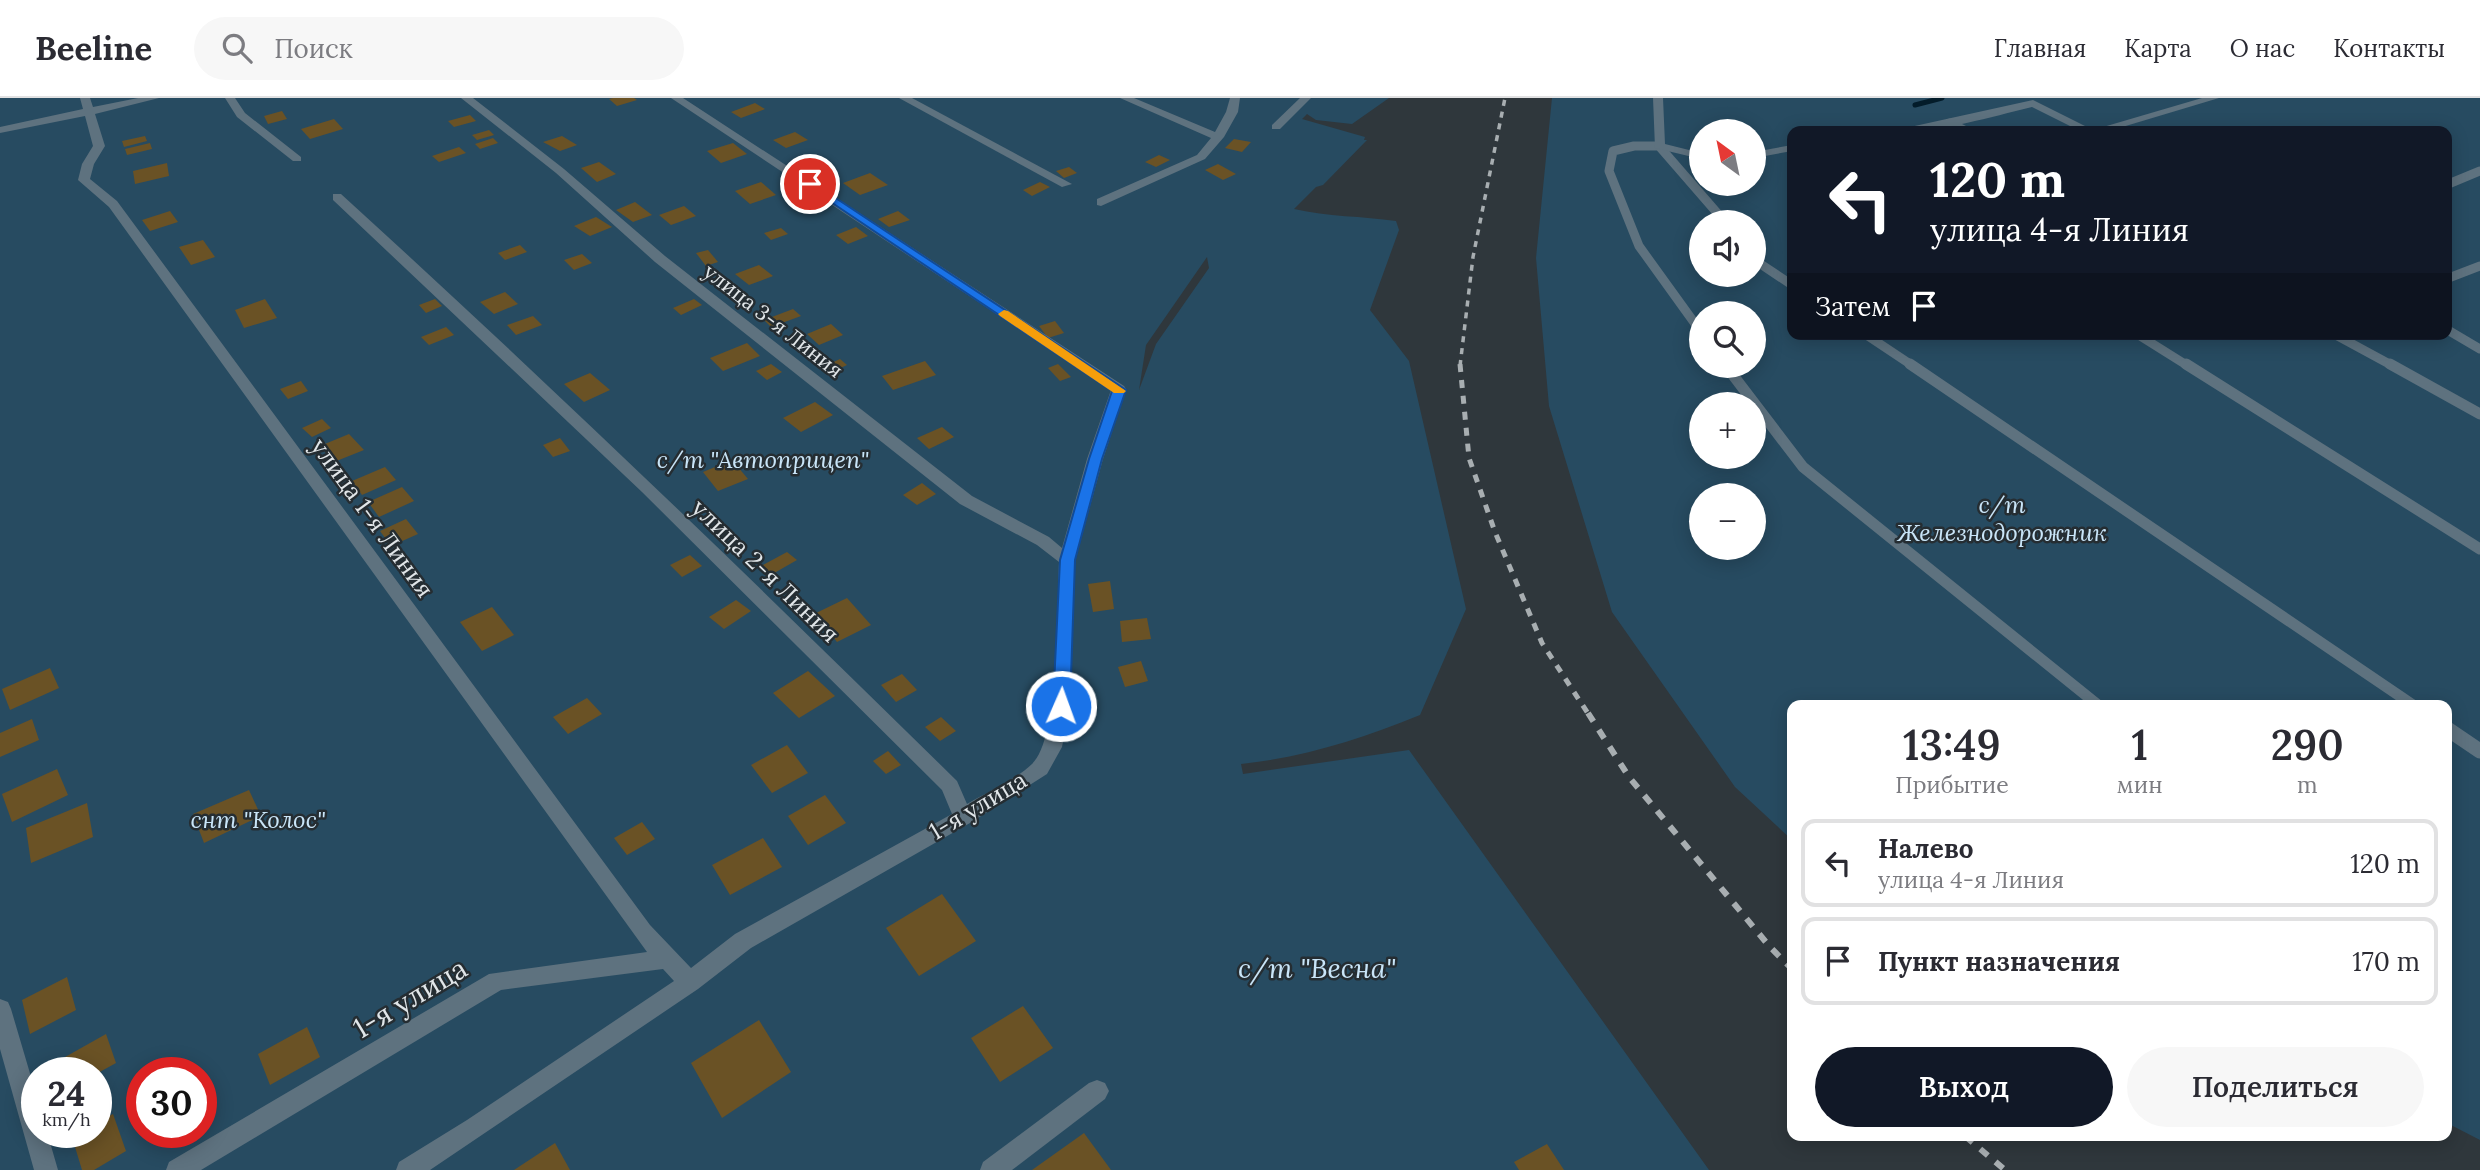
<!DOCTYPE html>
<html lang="ru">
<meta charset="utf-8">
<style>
:root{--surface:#fff;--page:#f7f7f7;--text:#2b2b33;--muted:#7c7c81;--line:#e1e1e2;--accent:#111827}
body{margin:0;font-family:Lora,serif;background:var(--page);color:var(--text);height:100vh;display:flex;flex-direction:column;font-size:26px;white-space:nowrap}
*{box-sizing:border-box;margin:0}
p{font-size:23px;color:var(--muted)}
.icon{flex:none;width:38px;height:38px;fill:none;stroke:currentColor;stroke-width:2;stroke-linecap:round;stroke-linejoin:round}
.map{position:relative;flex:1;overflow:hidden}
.drawer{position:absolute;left:1787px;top:602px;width:665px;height:441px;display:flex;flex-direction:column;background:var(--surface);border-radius:14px;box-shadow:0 4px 18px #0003}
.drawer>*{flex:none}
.banner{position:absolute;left:1787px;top:28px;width:665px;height:214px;border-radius:14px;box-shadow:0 4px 18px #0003;background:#111827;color:#fff;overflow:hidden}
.needle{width:46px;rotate:327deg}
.controls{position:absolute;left:1689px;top:21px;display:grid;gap:14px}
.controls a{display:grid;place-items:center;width:77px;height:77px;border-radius:50%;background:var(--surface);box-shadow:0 4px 18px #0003;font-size:35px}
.speed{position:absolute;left:21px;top:959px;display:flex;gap:14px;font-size:35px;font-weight:700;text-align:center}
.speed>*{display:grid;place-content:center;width:91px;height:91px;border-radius:50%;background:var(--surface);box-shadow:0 4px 18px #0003;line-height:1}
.speed small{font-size:18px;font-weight:400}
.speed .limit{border:10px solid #d22;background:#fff;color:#111}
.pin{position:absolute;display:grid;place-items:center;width:60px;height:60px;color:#fff;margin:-30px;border:4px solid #fff;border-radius:50%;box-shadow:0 2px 7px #0007}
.me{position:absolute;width:77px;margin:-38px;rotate:2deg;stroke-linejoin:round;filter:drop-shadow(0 0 5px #0008)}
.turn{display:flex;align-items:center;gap:24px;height:147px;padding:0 28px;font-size:32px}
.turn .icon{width:91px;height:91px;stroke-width:2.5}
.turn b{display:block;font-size:49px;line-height:60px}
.then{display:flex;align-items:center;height:66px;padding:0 28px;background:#0003;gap:14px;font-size:26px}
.eta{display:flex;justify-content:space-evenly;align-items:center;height:119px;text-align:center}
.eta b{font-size:42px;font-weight:600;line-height:49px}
.button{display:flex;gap:14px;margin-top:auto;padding:14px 28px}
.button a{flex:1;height:80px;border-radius:42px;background:var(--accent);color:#fff;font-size:28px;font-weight:600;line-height:80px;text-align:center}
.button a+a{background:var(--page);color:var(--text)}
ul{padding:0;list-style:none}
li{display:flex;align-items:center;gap:21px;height:88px;margin:0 14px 10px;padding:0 14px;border:4px solid var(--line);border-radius:14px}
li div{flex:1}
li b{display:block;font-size:26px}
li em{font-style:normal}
header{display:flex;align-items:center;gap:42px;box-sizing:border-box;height:98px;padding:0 35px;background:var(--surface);border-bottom:2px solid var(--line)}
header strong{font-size:33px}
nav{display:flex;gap:38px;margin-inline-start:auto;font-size:24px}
.search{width:490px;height:63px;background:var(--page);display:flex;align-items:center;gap:18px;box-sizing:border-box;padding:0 24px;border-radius:38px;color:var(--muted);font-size:26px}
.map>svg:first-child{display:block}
.green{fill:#274b61;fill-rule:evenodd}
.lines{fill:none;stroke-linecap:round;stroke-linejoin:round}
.stream{stroke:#031c2a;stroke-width:5}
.building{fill:#6a5225}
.service-far2{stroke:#5e727f;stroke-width:9}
.service-far1{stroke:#5e727f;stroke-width:11}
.service{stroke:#5e727f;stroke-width:15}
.minor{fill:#5e727f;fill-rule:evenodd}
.rail-far2{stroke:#a8aeb1;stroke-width:3.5;stroke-dasharray:6 6;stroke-linecap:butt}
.rail-far1{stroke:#a8aeb1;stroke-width:5;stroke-dasharray:8 8;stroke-linecap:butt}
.rail{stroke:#a8aeb1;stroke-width:6;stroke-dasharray:10 10;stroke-linecap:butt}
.route{fill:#1a73e8;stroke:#114b97;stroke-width:2}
.slow{fill:#f59e0b}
.labels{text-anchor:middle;stroke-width:5;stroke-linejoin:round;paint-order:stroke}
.far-street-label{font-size:21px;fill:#e1e6e9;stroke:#252d32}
.park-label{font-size:24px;font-style:italic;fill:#c9e5f8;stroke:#252d32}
.street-label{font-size:24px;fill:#e1e6e9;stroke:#252d32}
.near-park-label{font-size:28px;font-style:italic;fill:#c9e5f8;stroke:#252d32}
.near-street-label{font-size:28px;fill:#e1e6e9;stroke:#252d32}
</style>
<header>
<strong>Beeline</strong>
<div class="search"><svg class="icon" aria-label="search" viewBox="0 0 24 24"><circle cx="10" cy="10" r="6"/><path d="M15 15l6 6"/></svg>Поиск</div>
<nav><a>Главная</a><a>Карта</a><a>О нас</a><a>Контакты</a></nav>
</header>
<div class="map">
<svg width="2480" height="1072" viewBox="0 0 2480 1072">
<rect width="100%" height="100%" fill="#2f373c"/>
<!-- green -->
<g class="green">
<path d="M0 0H1389L1352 26 1316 22 1307 16 1302 21 1365 39 1364 42H1367L1323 87 1316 89 1294 111C1328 119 1362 118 1396 123L1399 132 1370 212 1409 263 1466 511 1420 617C1360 641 1306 659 1241 666L1243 676 1409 652 1709 1072H0ZM1207 159 1209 170 1156 246 1139 292 1146 247ZM37 975H96V1034H37ZM142 975H201V1034H142Z"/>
<path d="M1552 0H2480V1042L2447 1025 2446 607H1792V742L1735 689 1612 514 1549 308 1536 160ZM1701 33H1754V86H1701ZM1792 33H2446V236H1792ZM1701 124H1754V177H1701ZM1701 215H1754V268H1701ZM1701 306H1754V359H1701ZM1701 397H1754V450H1701Z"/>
</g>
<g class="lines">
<!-- stream -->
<polyline class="stream" points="1915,7 1942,0"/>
</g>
<!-- building -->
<g class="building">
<polygon points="613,0 634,0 637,2 617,8 609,1"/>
<polygon points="755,5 765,11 741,20 731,14"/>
<polygon points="282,13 287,21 268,26 264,18"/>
<polygon points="470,17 476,23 454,29 448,23"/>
<polygon points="334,21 343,31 310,41 301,31"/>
<polygon points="489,32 494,37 477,42 472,37"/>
<polygon points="795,34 808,42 786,50 773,42"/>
<polygon points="145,38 147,43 124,49 122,43"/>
<polygon points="562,38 577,47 560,53 543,44"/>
<polygon points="493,40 498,45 480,51 475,46"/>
<polygon points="1234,41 1251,44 1242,54 1225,50"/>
<polygon points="150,45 152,51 127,57 125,51"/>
<polygon points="733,45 747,56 721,65 707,53"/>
<polygon points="459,49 466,55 439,64 432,58"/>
<polygon points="1159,57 1170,62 1156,69 1145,64"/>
<polygon points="599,64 616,76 597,84 581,70"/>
<polygon points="167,65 169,78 135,86 133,73"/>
<polygon points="1218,66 1236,76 1223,82 1205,72"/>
<polygon points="1069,69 1077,75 1064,80 1056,73"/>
<polygon points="870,75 888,87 860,97 843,85"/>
<polygon points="761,84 776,97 750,106 735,93"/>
<polygon points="1040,84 1050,89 1032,98 1023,92"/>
<polygon points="806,94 815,101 800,106 792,99"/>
<polygon points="635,104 652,117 633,124 616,112"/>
<polygon points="684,108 696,118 671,127 659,117"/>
<polygon points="170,113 178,124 150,133 142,122"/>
<polygon points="898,113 910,122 889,129 878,121"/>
<polygon points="596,119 612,129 590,138 574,128"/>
<polygon points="856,129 868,138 848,146 836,137"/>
<polygon points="781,130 788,136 771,142 764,135"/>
<polygon points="203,142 215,159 191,167 179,149"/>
<polygon points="520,147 527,154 505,162 498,155"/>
<polygon points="708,152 718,164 706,168 696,155"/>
<polygon points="582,156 592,165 574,172 564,162"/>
<polygon points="759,167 773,178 749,187 735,176"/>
<polygon points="505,194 518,206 494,216 480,204"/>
<polygon points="265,201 277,220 244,230 235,212"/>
<polygon points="435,201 442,208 426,215 419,207"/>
<polygon points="694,201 702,207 681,217 673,210"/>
<polygon points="793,211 801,218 771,229 764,222"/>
<polygon points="533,218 542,227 516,237 507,227"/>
<polygon points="1055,223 1064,235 1048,240 1039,228"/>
<polygon points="831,226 843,237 819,247 807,236"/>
<polygon points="446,229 454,237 429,247 421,239"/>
<polygon points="747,245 760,258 723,273 710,260"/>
<polygon points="840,261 847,267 832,274 825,268"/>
<polygon points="925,263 936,277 893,292 882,278"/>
<polygon points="771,266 782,274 767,282 756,273"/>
<polygon points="1058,266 1071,279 1060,283 1048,270"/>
<polygon points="590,275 610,292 584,304 564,286"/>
<polygon points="301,283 308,293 288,301 280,291"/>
<polygon points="815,304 833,317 801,334 783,320"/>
<polygon points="322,321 331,330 312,339 302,330"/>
<polygon points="942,329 954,339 929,351 917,340"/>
<polygon points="349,336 364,352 334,364 320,348"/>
<polygon points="560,340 570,353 553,359 543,347"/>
<polygon points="732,362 748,381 718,393 703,374"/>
<polygon points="385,369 396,382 362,397 352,383"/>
<polygon points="922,385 936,396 917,407 903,397"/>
<polygon points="402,389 414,403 379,419 368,404"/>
<polygon points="406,421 418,436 391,448 380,433"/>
<polygon points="787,454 797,462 769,478 759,469"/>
<polygon points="690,457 702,468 682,479 670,467"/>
<polygon points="1110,483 1114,511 1093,514 1088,486"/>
<polygon points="847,500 871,527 837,544 814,516"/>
<polygon points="736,502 751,513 724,531 709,519"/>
<polygon points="492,509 514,537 482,553 460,524"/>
<polygon points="1147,520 1151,541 1122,544 1120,523"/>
<polygon points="1141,563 1148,583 1125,589 1118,569"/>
<polygon points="50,570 59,590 10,612 2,591"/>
<polygon points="808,573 835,598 799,620 773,595"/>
<polygon points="902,576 917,592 896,604 881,587"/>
<polygon points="587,600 602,616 568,636 553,619"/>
<polygon points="941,619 956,633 940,643 925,629"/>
<polygon points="32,621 39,642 0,659 0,635"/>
<polygon points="787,647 808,675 772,695 751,667"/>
<polygon points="888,653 901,667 886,676 873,663"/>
<polygon points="57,671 68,697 12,724 2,696"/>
<polygon points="249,692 261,718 204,745 193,716"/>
<polygon points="825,697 846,725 808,747 788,718"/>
<polygon points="87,705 93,739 31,765 26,730"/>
<polygon points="642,724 655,741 627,757 614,740"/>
<polygon points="763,740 782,769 730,797 712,767"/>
<polygon points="942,796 976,843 919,878 886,830"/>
<polygon points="67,879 76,912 30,936 22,902"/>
<polygon points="1023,908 1053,950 1000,984 971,940"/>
<polygon points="759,922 791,974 722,1020 691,965"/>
<polygon points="307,929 320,959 270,987 258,956"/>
<polygon points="106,936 116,965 96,976 62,975 58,963"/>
<polygon points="113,1016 126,1053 94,1072 82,1072 72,1039 80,1034 96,1034 96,1025"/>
<polygon points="1084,1035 1111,1072 1032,1072"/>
<polygon points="555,1045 570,1072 514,1072"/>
<polygon points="1547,1046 1564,1072 1519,1072 1514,1064"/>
</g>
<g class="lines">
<!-- service-far2 -->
<g class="service-far2">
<polyline points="1950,25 1966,33"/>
<polyline points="2446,87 2480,73"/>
<polyline points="1754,157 1762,167 1792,187"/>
<polyline points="2446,181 2480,168"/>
<polyline points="2446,231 2480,251"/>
<polyline points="1701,234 1639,148 1609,73 1613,53 1634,48 1659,48 1725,124"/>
<polyline points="1865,236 1913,268"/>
<polyline points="2137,236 2188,268"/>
<polyline points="2334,236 2393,268"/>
</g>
<!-- service-far1 -->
<g class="service-far1">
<polyline points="1910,266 2413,607"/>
<polyline points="2186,266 2480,451"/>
<polyline points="2390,266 2480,316"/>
<polyline points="1726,268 1803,369 2098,607"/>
</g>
<!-- service -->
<polyline class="service" points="2446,630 2480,653"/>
<!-- minor -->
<g class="minor">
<path d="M80 0H90L93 9 138 0H159L95 16 105 48 94 66 90 81 117 103 650 827 691 870 735 836 952 716 942 692 642 394 333 102V96H341C551 287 755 484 957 683L967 706C988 694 1015 682 1032 666 1060 641 1057 504 1059 464L1037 447 960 406 655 164 556 75 461 0H473L564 71 665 158 972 398 1049 439 1062 450 1087 361 1111 292 671 0H683L1124 288 1126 291 1103 361 1075 462 1070 608 1062 649 1047 676 970 725 751 850 698 891 430 1072H396L399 1064 467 1022 674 883 663 871 501 892 201 1072H166L169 1064 489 876 647 854 109 109 78 82 82 66 93 48 85 18 0 35V29L83 11Z"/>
<polygon points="225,0 235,0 245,15 301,59 301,63 293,63 237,19"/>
<polygon points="899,0 912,0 1072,86 1062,89"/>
<polygon points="1120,0 1134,0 1215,34 1226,14 1230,0 1240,0 1238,14 1224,39 1205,61 1101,108 1097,107 1097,101 1197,57 1211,40"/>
<polygon points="1300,0 1311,0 1280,31 1272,31 1272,27"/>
<polygon points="1653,0 1663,0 1665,46 1701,55 1701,61 1655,50"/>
<path d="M2202 0H2219L2109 33H2080L2032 9C1986 20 1939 35 1892 33L2033 2 2093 32Z"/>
<polygon points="1792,47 1792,53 1754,60 1754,54"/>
<polygon points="0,901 8,904 11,911 37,999 37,1034 47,1034 58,1072 34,1072 0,951"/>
<polygon points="1097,982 1105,985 1109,993 1105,1001 1012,1072 980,1072 983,1064 1089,985"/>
</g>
<!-- rail-far2 -->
<polyline class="rail-far2" points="1460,268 1473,159 1505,0"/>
<!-- rail-far1 -->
<polyline class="rail-far1" points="1460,266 1469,360 1495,434 1542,545 1589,617"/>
<!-- rail -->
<g class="rail">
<polyline points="1588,615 1629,679 1770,849 1792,871"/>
<polyline points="1965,1038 2005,1072"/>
</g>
</g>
<!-- route -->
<polygon class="route" points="810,83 1126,292 1102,361 1075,462 1070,608 1067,613 1055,613 1053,608 1060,462 1089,361 1112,293 807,88 805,86"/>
<!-- slow -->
<polygon class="slow" points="1004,212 1008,213 1126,293 1124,295 1114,295 1000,218 998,216"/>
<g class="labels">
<!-- far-street labels -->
<g class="far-street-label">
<text transform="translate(773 223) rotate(38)" y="7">улица 3-я Линия</text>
</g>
<!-- park labels -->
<g class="park-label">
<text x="763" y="370">с/т "Автоприцеп"</text>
<text x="2002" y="415">с/т<tspan x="2002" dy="28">Железнодорожник</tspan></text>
<text x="258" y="730">снт "Колос"</text>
</g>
<!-- street labels -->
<g class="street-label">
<text transform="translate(372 420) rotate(54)" y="8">улица 1-я Линия</text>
<text transform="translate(765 473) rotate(44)" y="8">улица 2-я Линия</text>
<text transform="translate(978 708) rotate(-31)" y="8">1-я улица</text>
</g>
<!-- near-park labels -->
<g class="near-park-label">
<text x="1317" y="880">с/т "Весна"</text>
</g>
<!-- near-street labels -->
<g class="near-street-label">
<text transform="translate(410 900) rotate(-31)" y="10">1-я улица</text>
</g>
</g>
</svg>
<div class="controls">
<a><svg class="needle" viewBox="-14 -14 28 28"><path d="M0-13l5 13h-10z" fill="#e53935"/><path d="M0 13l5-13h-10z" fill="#7c7c81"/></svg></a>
<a><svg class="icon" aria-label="sound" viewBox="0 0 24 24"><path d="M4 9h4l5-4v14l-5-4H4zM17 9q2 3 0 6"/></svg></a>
<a><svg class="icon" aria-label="search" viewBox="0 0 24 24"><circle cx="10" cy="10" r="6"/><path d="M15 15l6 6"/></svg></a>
<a>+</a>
<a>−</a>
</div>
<div class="speed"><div>24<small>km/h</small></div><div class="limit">30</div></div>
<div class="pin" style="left:810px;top:86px;background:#d93025"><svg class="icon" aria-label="arrive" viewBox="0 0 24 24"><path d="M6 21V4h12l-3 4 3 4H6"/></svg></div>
<svg class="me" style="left:1061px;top:608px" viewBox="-20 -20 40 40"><circle r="17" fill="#1a73e8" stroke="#fff" stroke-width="3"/><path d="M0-11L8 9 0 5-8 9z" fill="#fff"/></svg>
<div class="banner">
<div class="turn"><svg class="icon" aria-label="left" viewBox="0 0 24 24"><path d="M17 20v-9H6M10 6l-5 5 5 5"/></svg><div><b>120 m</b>улица 4-я Линия</div></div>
<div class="then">Затем<svg class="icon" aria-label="arrive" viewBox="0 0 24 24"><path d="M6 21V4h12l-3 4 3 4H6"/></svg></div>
</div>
<section class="drawer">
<div class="eta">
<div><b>13:49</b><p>Прибытие</p></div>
<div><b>1</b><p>мин</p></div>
<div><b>290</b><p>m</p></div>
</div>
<ul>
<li><svg class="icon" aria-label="left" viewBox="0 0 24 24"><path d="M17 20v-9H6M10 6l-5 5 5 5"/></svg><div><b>Налево</b><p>улица 4-я Линия</p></div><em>120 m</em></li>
<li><svg class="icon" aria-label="arrive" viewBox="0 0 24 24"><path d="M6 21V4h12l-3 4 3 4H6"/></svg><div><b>Пункт назначения</b></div><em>170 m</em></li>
</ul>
<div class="button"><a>Выход</a><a>Поделиться</a></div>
</section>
</div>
